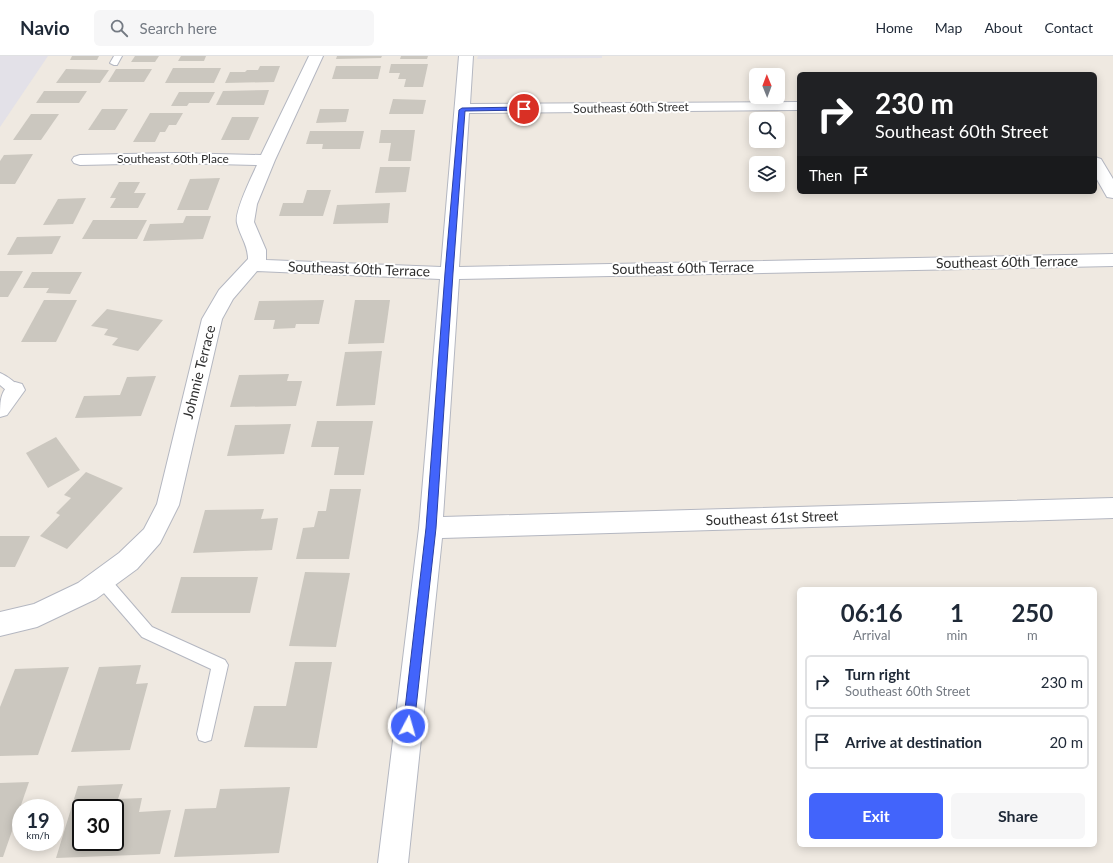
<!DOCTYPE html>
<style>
:root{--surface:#fff;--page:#f6f6f7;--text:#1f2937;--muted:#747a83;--line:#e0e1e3;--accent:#4264fb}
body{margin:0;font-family:Lato,sans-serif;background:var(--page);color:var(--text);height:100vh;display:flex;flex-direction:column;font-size:15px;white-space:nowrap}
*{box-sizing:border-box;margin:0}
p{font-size:13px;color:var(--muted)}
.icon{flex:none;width:22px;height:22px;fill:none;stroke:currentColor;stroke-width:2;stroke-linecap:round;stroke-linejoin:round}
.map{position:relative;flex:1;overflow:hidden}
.side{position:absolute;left:797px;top:531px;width:300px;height:260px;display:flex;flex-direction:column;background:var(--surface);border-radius:6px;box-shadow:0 2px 10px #0003}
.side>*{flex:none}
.hud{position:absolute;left:797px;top:16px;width:300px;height:122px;border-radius:6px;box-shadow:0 2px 10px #0003;background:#202124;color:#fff;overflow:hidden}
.needle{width:26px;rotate:359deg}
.buttons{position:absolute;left:749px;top:12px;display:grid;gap:8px}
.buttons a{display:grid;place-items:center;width:36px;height:36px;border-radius:6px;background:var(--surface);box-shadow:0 2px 10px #0003;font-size:20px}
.speed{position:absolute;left:12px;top:743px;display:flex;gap:8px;font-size:20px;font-weight:700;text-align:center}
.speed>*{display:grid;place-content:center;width:52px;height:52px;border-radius:50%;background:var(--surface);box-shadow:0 2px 10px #0003;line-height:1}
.speed small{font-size:10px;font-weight:400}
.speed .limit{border:2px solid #111;border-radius:6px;background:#fff;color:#111}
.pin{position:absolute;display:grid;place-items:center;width:34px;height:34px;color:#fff;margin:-17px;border:2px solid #fff;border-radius:50%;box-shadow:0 1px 4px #0007}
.me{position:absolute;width:44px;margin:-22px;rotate:6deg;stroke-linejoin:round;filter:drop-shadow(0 0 3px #0008)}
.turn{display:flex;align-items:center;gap:14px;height:84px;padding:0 12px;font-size:18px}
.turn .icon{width:52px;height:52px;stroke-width:2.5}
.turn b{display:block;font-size:28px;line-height:34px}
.then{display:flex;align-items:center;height:38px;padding:0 12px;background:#0003;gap:8px;font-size:15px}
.eta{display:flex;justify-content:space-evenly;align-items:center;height:68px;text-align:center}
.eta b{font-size:24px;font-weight:700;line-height:28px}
.action{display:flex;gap:8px;margin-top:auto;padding:8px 12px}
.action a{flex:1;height:46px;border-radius:6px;background:var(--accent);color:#fff;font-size:16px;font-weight:700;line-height:46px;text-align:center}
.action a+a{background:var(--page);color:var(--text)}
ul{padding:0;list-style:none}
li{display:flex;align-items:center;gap:12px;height:54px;margin:0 8px 6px;padding:0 4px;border:2px solid var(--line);border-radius:6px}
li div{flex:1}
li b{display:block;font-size:15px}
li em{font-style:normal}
header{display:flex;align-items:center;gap:24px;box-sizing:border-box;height:56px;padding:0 20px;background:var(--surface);border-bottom:1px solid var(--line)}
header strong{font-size:19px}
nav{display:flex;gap:22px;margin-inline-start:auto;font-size:14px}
.search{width:280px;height:36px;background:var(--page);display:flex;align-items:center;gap:10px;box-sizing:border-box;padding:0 14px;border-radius:6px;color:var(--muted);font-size:15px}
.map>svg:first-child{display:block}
.industrial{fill:#e3e1e8}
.building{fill:#cbc7bf;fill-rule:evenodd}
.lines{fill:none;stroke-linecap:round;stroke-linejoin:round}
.service-casing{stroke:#b4b7c1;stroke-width:2}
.minor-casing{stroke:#b4b7c1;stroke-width:2}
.service{fill:#fff;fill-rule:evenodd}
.minor{fill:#fff;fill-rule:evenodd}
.route{fill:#4264fb;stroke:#2b41a3}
.labels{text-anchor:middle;stroke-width:4;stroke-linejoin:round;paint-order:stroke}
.far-street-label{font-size:12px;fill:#2e2e2e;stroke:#fff}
.street-label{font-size:14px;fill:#2e2e2e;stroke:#fff}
</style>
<header>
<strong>Navio</strong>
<div class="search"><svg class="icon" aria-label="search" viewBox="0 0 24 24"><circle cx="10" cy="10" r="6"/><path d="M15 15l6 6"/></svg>Search here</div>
<nav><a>Home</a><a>Map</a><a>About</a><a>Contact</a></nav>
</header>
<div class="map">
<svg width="1113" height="807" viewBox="0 0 1113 807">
<rect width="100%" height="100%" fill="#efe9e1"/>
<!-- industrial -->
<g class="industrial">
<polygon points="0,0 48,0 0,71"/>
<polygon points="478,0 602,0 602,2 477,3"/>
</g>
<!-- building -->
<g class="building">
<polygon points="72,0 99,0 97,4 70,4"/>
<polygon points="135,0 159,0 155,6 131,6"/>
<polygon points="181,0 206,0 204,5 178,5"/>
<polygon points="337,0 382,0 381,2 336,3"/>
<polygon points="401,0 428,0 427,3 400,3"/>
<polygon points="391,8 428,8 423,31 404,31 406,23 398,23 400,17 389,17"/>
<polygon points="260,10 280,10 274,26 225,27 230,16 245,16 247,14 258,14"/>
<polygon points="336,10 381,10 378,23 332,23"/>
<polygon points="173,12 221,12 214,27 165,27"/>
<polygon points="66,13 109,14 100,27 56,27"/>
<polygon points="116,13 152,13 144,26 108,26"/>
<polygon points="269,34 264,49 216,49 223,35"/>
<polygon points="44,35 87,35 79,47 36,47"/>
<polygon points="179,36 215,36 209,47 189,47 187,50 171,50"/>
<polygon points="393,43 426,44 423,58 389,58"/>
<polygon points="102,53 128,53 115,74 88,74"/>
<polygon points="320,53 349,53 346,66 316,67"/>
<polygon points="150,57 183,57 176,69 169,69 165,76 160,76 155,86 133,86"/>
<polygon points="31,58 59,58 41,84 13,84"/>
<polygon points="232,61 259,61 249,84 221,84"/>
<polygon points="381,74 415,74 411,105 388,105 391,87 379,87"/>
<polygon points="310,75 364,75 360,93 322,93 323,88 306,88"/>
<polygon points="33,98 15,128 0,128 0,105 4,99"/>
<polygon points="380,111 410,111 406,136 375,137"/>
<polygon points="220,122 208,154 177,154 190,123"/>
<polygon points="119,126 140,126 134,137 146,137 138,152 110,152 116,142 110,142"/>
<polygon points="307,134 331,134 323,160 279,160 283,147 303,147"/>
<polygon points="86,142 73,168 43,169 58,143"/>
<polygon points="390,147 388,167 333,168 337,149"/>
<polygon points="186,160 211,160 203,183 143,185 150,168 183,167"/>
<polygon points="93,164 147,164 137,183 82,183"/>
<polygon points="61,180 52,198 7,199 17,181"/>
<polygon points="0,215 23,215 8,241 0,241"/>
<polygon points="32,216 82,216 70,238 46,237 49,232 23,232"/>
<polygon points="44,244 77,244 56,286 21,286"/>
<polygon points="324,244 319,268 296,268 295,272 273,273 275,264 254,264 259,245"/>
<polygon points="355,244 390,244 384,287 348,288"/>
<polygon points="107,253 163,264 138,295 112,289 118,282 104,279 108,273 91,270"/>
<polygon points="382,295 375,349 336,350 345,296"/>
<polygon points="289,318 287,325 302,325 296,350 230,351 239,319"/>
<polygon points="156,320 141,360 75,362 84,340 120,339 127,321"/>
<polygon points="317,365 373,365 364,419 334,419 339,391 311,391"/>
<polygon points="291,368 284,398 227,400 235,369"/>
<polygon points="56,381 80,414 48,432 26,397"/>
<polygon points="86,416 123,432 67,493 40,480 60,459 56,457 71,442 64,439"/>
<polygon points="330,433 361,433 349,503 296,503 303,472 314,471 318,455 326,455"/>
<polygon points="264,453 261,463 278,462 272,494 193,497 205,454"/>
<polygon points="0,480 30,480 15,511 0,511"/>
<polygon points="305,516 350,517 336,591 289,590"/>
<polygon points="181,521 258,521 250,557 171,557"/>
<polygon points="295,606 332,606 317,692 244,691 254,650 286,650"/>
<polygon points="141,609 136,628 148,627 130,694 71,696 99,611"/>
<polygon points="69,611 38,699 0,700 0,651 15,613"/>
<polygon points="29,726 3,801 0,801 0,727"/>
<path d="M123 728 118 743 142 742 139 756 171 754 160 798 56 802 78 730ZM81 752H115V786H81Z"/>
<polygon points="290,731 279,797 174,801 185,753 216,752 220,733"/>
</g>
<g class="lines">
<defs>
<g id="service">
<polygon points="114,0 122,0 117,9 114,9 110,7"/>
<path d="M0 317C7 320 17 327 21 334L19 337C11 340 6 334 0 329Z"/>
<polygon points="102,517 107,519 152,571 225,604 228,609 211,684 205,686 199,684 197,678 211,613 142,581 97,529 95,524 97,519"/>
</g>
<g id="minor">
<path d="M309 0H323L275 104 257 148 254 166 266 194V204L441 211 459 0H473L470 48 799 46V54L469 57 459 211 1113 198V210L459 223 443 461 1113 442V462L442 482 408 807H378L419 472 440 223 257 215 233 243 222 263 179 449 160 487 137 513 96 543 37 571 0 580V556L34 548 78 527 119 497 144 473 157 448 202 263 219 234 248 203C248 189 240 180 237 167 234 156 252 120 257 109L174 107 80 109 74 107 72 104 74 101 80 99 174 97 261 99Z"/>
<polygon points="1095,101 1101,103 1113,123 1113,142 1107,141 1095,120"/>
<path d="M15 326 22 328 25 334 7 359 0 361C0 345 0 332 15 326Z"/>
</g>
</defs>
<!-- service casing -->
<use href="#service" class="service-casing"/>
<!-- minor casing -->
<use href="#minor" class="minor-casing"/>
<!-- service -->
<use href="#service" class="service"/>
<!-- minor -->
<use href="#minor" class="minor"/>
</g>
<!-- route -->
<polygon class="route" points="524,51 527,53 526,54 465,55 453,217 436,472 414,670 412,674 408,675 404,674 403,670 426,472 445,217 459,54 462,52"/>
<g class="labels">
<!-- far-street labels -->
<g class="far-street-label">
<text transform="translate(631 52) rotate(-1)" y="4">Southeast 60th Street</text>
<text x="173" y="107">Southeast 60th Place</text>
</g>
<!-- street labels -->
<g class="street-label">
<text transform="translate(1007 206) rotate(-1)" y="5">Southeast 60th Terrace</text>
<text transform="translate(683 212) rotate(-1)" y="5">Southeast 60th Terrace</text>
<text transform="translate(359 213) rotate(2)" y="5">Southeast 60th Terrace</text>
<text transform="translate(199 316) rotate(-76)" y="5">Johnnie Terrace</text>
<text transform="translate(772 462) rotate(-2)" y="5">Southeast 61st Street</text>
</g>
</g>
</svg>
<div class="buttons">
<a><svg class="needle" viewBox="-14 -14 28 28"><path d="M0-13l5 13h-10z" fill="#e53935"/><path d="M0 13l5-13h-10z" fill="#747a83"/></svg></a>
<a><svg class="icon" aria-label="search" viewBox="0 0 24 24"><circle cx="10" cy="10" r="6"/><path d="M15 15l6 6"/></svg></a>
<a><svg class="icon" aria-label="layers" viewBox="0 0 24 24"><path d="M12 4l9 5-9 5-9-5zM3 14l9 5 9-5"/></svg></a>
</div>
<div class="speed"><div>19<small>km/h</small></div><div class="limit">30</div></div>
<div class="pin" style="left:524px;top:53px;background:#d93025"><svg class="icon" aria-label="arrive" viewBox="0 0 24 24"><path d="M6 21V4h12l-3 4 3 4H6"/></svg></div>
<svg class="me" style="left:408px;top:670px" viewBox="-20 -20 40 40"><circle r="17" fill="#4264fb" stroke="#fff" stroke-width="3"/><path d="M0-11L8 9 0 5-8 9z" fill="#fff"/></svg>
<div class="hud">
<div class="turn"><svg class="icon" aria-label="right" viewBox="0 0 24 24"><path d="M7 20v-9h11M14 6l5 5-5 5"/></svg><div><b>230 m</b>Southeast 60th Street</div></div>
<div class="then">Then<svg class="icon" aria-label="arrive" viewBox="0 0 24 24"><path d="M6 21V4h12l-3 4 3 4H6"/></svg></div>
</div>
<section class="side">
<div class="eta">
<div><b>06:16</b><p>Arrival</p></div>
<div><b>1</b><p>min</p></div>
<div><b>250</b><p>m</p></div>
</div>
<ul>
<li><svg class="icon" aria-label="right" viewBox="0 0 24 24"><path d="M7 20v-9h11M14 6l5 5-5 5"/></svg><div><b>Turn right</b><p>Southeast 60th Street</p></div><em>230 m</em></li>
<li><svg class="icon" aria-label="arrive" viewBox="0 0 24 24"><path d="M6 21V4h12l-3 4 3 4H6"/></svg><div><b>Arrive at destination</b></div><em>20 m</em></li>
</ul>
<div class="action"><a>Exit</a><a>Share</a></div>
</section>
</div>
